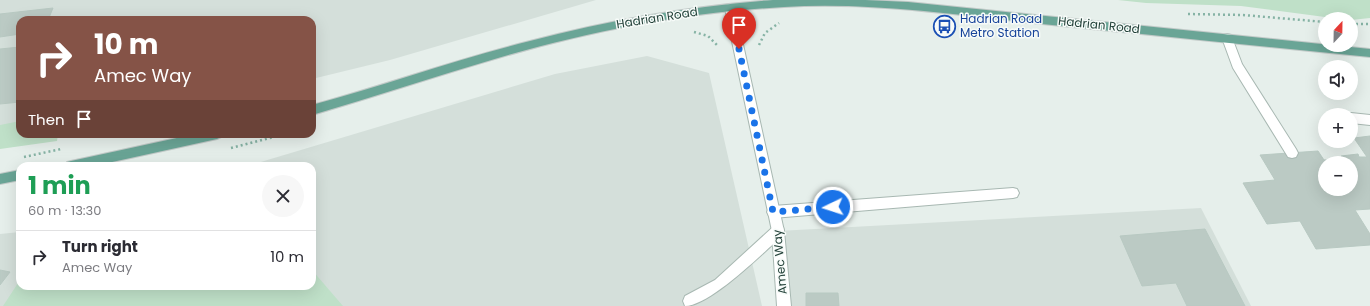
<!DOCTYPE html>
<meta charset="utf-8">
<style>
:root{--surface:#fff;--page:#f7f7f7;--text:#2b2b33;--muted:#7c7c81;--line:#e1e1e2}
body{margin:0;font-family:Poppins,sans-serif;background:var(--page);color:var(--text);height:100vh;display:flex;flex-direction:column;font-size:15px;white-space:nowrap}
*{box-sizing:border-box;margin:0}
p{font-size:13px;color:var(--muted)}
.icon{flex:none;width:22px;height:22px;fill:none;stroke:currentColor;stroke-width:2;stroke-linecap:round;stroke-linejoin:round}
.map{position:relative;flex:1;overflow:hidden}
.side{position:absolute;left:16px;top:162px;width:300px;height:128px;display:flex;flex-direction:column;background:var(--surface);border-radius:12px;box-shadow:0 4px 16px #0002}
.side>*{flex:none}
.banner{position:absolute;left:16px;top:16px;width:300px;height:122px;border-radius:12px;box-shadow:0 4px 16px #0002;background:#855347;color:#fff;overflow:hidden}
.needle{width:26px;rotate:22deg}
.tools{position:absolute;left:1318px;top:12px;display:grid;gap:8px}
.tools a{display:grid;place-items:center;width:40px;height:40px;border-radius:50%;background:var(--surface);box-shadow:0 4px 16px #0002;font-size:20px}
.pin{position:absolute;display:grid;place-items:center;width:34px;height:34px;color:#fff;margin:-41px -17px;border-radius:50% 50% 50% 0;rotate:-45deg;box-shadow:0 0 4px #0007}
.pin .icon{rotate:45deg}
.me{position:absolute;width:44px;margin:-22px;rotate:266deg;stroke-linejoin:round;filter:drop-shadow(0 0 3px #0008)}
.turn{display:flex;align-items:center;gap:14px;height:84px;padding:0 12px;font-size:18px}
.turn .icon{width:52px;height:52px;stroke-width:2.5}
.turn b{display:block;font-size:28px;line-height:34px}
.then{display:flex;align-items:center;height:38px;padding:0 12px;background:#0003;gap:8px;font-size:15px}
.round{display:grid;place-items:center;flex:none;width:42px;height:42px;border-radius:21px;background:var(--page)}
.head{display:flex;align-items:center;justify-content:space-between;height:68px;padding:0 12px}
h1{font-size:24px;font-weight:700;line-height:30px;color:#1e9e55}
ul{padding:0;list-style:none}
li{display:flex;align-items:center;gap:12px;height:52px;padding:0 12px;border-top:1px solid var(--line)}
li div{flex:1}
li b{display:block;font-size:15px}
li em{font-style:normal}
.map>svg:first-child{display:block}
.built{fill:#d4dfda}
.green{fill:#bfe0c8}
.building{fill:#bbcac4;stroke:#b8c9c2;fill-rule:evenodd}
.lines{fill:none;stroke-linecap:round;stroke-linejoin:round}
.lane-casing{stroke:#a8b8b2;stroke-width:2}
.street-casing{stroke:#a8b8b2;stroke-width:2}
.primary-casing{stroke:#c2cac8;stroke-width:2}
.path{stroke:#86b3a5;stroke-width:2.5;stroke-dasharray:2 3;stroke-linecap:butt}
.lane{fill:#fff;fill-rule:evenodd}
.street{fill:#fff;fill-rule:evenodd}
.primary{fill:#6aa596;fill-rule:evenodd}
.route{stroke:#1a73e8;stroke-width:7;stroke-dasharray:0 12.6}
.labels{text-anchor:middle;stroke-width:3;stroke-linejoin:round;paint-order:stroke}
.street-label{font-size:12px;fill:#24423a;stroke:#f7fbf9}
.transit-label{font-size:12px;fill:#164399;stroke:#f7fbf9;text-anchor:start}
</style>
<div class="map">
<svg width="1370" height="306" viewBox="0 0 1370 306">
<rect width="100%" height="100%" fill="#e6efeb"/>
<!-- built -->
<g class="built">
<polygon points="0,0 596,0 390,60 312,79 312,20 20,20 20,127 0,130"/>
<polygon points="647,56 709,73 762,306 0,306 0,234 20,232 20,286 312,286 312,166 247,166 555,74"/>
<polygon points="1201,208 1251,306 784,306 778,231"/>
</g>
<!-- green -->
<g class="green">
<polygon points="1118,0 1370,0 1370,18 1351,20 1351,19 1340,19 1241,6 1146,3"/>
<polygon points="20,121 20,134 58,134 57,141 0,149 0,125"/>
<polygon points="312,270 343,306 3,306 20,280 20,286 312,286"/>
</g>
<!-- building -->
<g class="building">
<polygon points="53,8 48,20 20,20 20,34 0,37 0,14"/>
<polygon points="20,47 20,102 0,104 0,49"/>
<path d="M1370 136V209L1355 210 1370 234V245L1316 249 1300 221 1267 224 1243 183 1275 180 1260 155 1318 151 1324 160 1343 158 1341 156 1358 154 1359 157H1367L1354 138ZM1325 163H1351V189H1325Z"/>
<polygon points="1205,229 1245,306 1187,306 1176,283 1142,286 1120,236"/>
<polygon points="0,270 10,272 0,285"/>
<polygon points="806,293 838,293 839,306 806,306"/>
</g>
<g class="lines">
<defs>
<g id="lane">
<polygon points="1227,34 1231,35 1242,64 1296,149 1298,153 1296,157 1292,158 1288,157 1233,68 1222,38 1223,35"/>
<polygon points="1351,113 1370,115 1370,125 1351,123 1351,115 1347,115"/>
<polygon points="1013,188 1017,189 1019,193 1017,197 1013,198 773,218 769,216 767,212 769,208 773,206"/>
<path d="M778 225 783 227 784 231 783 235C764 252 710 306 685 306L683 301 685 296 715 280 773 227Z"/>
</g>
<polygon id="street" points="730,4 734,5 735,8 784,231 791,306 777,306 772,231 725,8 726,5"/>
<g id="primary">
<path d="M773 0H865L908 2 1370 49V57C1257 46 1144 34 1032 23 950 14 867 2 784 7 688 12 590 31 498 58 436 76 374 97 312 115V105C385 85 457 59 530 41 610 20 691 6 773 0Z"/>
<polygon points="195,134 223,134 221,137 217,139 94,166 65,166 67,162 71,161"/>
<polygon points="20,170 20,180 0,184 0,174"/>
</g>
</defs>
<!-- lane casing -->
<use href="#lane" class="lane-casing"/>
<!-- street casing -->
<use href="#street" class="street-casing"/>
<!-- primary casing -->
<use href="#primary" class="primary-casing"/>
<!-- path -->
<g class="path">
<polyline points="1188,14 1243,15 1325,22"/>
<polyline points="1351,24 1370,24"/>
<polyline points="694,32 708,36 717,45"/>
<polyline points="759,45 765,33 779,23"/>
<polyline points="231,148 285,134"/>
<polyline points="24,157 61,149"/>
</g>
<!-- lane -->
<use href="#lane" class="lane"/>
<!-- street -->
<use href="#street" class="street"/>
<!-- primary -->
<use href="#primary" class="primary"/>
</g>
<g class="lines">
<!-- route -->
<polyline class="route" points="739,49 773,212 833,207"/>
</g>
<!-- icons -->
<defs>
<symbol id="bus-ring" viewBox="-11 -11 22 22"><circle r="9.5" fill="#f7fbf9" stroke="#1a4fb4" stroke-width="1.5"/><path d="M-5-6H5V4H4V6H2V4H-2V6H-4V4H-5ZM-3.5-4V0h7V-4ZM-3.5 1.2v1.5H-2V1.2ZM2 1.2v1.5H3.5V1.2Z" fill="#1a4fb4"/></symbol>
</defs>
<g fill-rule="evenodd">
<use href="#bus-ring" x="932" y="14" width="25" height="25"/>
</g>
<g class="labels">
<!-- street labels -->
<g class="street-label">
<text transform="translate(657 18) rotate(-9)" y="4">Hadrian Road</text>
<text transform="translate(1099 25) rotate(6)" y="4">Hadrian Road</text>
<text transform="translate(780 262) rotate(-95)" y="4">Amec Way</text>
</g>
<!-- transit labels -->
<g class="transit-label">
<text x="960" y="23">Hadrian Road<tspan x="960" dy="14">Metro Station</tspan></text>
</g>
</g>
</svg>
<div class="tools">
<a><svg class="needle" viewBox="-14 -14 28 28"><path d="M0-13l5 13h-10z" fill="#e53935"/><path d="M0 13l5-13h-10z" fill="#7c7c81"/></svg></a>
<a><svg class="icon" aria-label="sound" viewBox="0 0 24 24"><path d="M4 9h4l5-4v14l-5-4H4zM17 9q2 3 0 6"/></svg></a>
<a>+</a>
<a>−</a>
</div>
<div class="pin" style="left:739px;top:49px;background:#d93025"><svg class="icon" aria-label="arrive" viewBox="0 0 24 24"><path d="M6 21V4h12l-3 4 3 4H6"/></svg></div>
<svg class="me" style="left:833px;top:207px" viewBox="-20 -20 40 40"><circle r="17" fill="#1a73e8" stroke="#fff" stroke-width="3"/><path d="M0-11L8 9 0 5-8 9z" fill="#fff"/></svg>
<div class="banner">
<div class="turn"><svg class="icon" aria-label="right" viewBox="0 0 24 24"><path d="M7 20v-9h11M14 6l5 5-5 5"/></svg><div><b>10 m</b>Amec Way</div></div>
<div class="then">Then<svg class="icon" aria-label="arrive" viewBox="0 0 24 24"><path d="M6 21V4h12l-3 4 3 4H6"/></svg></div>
</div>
<section class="side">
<div class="head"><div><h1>1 min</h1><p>60 m · 13:30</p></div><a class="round"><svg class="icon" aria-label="close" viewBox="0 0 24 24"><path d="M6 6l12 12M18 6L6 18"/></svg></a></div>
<ul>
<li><svg class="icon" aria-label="right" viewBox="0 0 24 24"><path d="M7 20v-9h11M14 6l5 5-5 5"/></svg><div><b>Turn right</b><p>Amec Way</p></div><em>10 m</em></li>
</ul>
</section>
</div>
